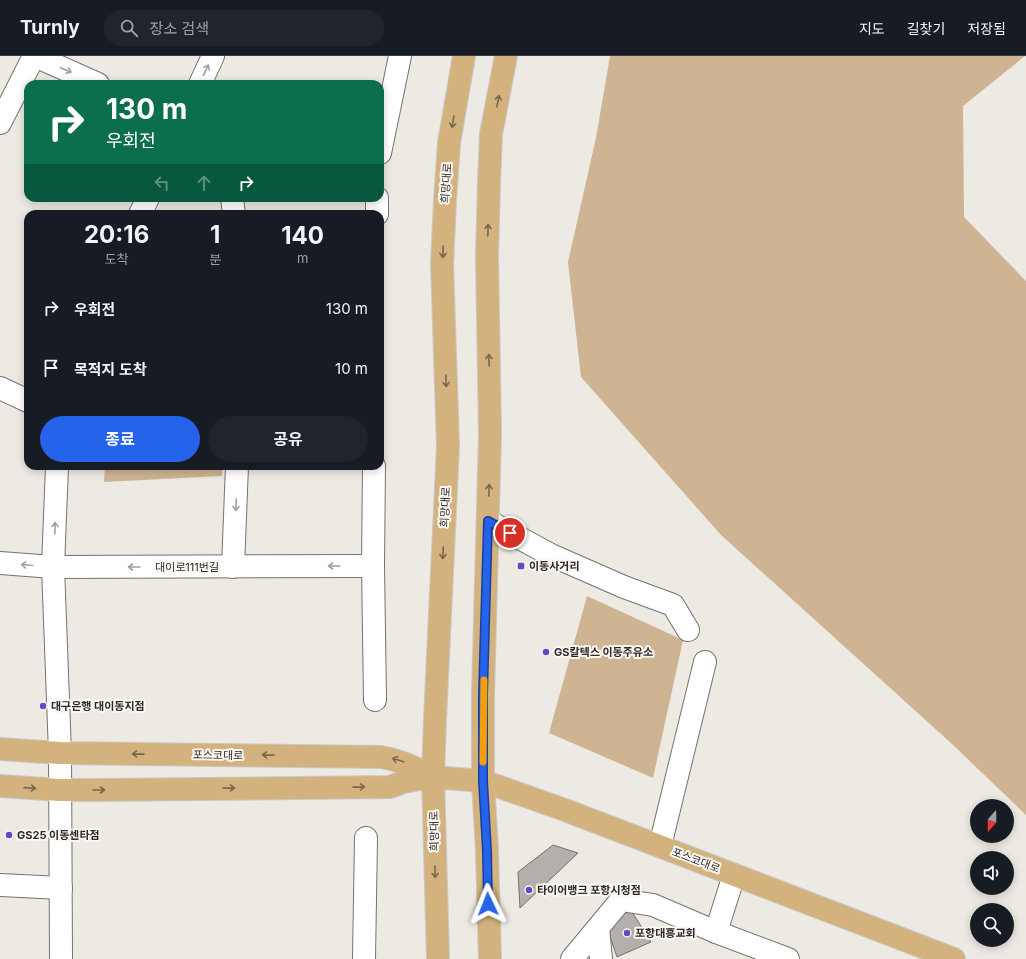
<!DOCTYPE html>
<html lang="ko">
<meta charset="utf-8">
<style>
:root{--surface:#171b24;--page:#20242c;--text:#f1f3f6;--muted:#9ea1a6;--line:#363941;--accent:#2563eb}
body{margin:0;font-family:Inter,"Noto Sans KR",sans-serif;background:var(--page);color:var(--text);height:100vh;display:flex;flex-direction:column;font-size:15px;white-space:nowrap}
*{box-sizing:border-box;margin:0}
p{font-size:13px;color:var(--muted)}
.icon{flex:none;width:22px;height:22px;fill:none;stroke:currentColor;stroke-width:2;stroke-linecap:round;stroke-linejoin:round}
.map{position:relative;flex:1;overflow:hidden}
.details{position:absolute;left:24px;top:154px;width:360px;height:260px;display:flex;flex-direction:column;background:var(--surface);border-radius:12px;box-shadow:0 2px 10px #0003}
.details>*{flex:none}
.top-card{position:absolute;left:24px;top:24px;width:360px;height:122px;border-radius:12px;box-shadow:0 2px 10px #0003;background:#0b6e4f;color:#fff;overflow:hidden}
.needle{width:26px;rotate:200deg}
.controls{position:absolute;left:970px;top:743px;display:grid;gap:8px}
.controls a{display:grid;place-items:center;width:44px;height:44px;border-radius:50%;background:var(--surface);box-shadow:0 2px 10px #0003;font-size:20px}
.pin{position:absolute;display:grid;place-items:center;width:34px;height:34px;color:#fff;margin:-17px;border:2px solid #fff;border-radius:50%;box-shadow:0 1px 4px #0007}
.me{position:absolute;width:44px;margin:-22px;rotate:358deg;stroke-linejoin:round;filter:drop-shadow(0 0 3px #0008)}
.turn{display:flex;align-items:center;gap:14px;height:84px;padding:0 16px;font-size:18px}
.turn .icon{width:52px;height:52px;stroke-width:2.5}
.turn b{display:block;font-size:28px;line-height:34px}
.lanes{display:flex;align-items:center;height:38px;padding:0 16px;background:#0003;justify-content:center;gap:20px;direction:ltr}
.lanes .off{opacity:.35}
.eta{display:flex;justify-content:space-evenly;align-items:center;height:68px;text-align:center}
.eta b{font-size:24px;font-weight:700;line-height:28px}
.primary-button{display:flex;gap:8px;margin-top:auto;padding:8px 16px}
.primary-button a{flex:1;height:46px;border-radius:24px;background:var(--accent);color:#fff;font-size:16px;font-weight:700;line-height:46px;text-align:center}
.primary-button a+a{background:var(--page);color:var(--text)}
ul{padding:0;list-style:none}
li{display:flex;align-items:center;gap:12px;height:60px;padding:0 16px}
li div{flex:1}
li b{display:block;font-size:15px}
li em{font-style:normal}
header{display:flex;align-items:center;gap:24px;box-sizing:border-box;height:56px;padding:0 20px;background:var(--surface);border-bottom:1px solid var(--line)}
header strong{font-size:19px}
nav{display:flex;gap:22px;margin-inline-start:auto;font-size:14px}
.search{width:280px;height:36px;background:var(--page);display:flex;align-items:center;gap:10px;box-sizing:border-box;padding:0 14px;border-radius:22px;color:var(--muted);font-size:15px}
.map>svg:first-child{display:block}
.green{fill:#ceb492}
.building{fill:#b3afaa;stroke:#75716c}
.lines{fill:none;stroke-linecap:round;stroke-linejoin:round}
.minor-casing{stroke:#76726e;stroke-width:24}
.major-casing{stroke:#c8c8c7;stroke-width:24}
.minor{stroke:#fff;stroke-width:22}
.major{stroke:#d3b27e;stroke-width:22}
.oneway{stroke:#a0a09f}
.oneway2{stroke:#77684f}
.route-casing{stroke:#184099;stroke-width:10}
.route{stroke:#2563eb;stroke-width:7}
.slow{stroke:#f59e0b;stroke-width:7}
.poi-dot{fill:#5e4cc5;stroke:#faf6f1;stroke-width:1.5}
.labels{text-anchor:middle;stroke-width:4;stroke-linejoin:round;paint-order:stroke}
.street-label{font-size:11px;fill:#2c2b29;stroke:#faf6f1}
.poi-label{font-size:11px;font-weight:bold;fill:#2c2b29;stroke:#faf6f1;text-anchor:start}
</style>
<header>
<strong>Turnly</strong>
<div class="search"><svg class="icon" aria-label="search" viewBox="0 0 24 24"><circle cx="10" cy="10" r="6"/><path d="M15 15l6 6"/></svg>장소 검색</div>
<nav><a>지도</a><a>길찾기</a><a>저장됨</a></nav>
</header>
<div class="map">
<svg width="1026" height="903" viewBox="0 0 1026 903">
<rect width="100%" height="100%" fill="#ede9e3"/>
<!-- green -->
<g class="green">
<polygon points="610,0 1025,0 963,50 964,161 1026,225 1026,759 952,688 721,479 581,321 568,206 596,82"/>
<polygon points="105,410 222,410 222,420 104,426"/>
<polygon points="587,540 683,584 653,722 549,677"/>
</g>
<!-- building -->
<g class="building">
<polygon points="553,789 578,797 520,852 518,816"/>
<polygon points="627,848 651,886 617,901 606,869"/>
</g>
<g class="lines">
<defs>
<g id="minor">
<polyline points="35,0 98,28"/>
<polyline points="200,28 213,0"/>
<polyline points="0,67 34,0"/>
<polyline points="380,97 400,0"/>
<polyline points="232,142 234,158"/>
<polyline points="140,158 148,142"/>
<polyline points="377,158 377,142"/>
<polyline points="0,332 28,345"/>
<polyline points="57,410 53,511 60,697 61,903"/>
<polyline points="374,410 373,510 375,644"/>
<polyline points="488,465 551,499 624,531 673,549 688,574"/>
<polyline points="0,507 53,511 373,510"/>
<polyline points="233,511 237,410"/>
<polyline points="660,790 705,606"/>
<polyline points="734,819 716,876 788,903"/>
<polyline points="0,829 61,832"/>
<polyline points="598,872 601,903"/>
<polyline points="364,903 366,782"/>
<polyline points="572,903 621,844 653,849 716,876"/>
</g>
<g id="major">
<path d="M0 693 60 697 381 701C400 704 416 712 433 721"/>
<polyline points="0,730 60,734 100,734 390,731 403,726 433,721 483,725 565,754 954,903"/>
<polyline points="438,903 433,721 435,663 448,390 442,208 445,145 449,87 464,0"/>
<polyline points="490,903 487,795 483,725 483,638 490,378 487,200 489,126 491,78 506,0"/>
</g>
</defs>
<!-- minor casing -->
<use href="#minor" class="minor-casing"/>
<!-- major casing -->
<use href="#major" class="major-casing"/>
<!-- minor -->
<use href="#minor" class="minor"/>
<!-- major -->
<use href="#major" class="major"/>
</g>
<!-- one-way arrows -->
<defs><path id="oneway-shaft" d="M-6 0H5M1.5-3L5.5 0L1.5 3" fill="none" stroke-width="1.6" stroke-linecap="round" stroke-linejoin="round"/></defs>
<g class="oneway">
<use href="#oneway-shaft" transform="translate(66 14) rotate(23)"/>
<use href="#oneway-shaft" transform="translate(206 14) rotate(-65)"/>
<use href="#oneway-shaft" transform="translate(236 449) rotate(93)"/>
<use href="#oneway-shaft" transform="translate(55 472) rotate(-88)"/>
<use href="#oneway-shaft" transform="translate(27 509) rotate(-175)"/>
<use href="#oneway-shaft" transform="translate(334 510) rotate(180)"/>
<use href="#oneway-shaft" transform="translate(134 511) rotate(180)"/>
</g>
<g class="oneway2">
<use href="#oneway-shaft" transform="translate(498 45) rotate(-79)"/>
<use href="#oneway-shaft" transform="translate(453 66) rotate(99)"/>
<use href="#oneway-shaft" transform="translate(488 174) rotate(-89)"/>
<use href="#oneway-shaft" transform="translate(443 196) rotate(92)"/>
<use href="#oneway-shaft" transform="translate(489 304) rotate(-91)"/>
<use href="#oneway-shaft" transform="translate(446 325) rotate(88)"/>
<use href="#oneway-shaft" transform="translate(489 434) rotate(-88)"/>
<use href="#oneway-shaft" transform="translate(443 497) rotate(93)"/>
<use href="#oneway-shaft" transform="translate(138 698) rotate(-179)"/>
<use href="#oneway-shaft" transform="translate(268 699) rotate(-179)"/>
<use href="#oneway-shaft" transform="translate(398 704) rotate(-162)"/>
<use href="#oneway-shaft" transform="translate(359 731) rotate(-1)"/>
<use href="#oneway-shaft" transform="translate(30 732) rotate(4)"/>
<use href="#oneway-shaft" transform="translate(229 732) rotate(-1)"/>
<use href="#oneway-shaft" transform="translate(99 734)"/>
<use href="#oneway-shaft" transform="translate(435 816) rotate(89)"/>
</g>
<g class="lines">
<defs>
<polyline id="route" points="488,848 487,795 483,725 483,638 488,465 510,477"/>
</defs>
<!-- route casing -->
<use href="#route" class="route-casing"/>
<!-- route -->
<use href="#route" class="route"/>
<!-- slow -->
<polyline class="slow" points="483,706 484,624"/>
</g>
<!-- markers -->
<g class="poi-dot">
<rect x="517" y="506" width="8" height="8" rx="2"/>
<circle cx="546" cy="596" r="4"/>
<circle cx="43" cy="650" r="4"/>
<circle cx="9" cy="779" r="4"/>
<circle cx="529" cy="834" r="4"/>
<circle cx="627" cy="877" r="4"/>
</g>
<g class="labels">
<!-- street labels -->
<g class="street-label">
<text transform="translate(446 127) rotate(-86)" y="4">희망대로</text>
<text transform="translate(445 451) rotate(-87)" y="4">희망대로</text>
<text x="187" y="515">대이로111번길</text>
<text transform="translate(218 699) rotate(1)" y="4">포스코대로</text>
<text transform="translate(434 775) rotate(-91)" y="4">희망대로</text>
<text transform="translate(696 804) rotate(21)" y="4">포스코대로</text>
</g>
<!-- poi labels -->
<g class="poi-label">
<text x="529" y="514">이동사거리</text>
<text x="554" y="600">GS칼텍스 이동주유소</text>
<text x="51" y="654">대구은행 대이동지점</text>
<text x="17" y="783">GS25 이동센타점</text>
<text x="537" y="838">타이어뱅크 포항시청점</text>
<text x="635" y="881">포항대흥교회</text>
</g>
</g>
</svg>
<div class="controls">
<a><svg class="needle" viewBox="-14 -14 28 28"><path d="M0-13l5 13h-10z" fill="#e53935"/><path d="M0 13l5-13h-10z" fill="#9ea1a6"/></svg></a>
<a><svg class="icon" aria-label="sound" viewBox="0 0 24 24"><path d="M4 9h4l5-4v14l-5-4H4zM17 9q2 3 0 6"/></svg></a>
<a><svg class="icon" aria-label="search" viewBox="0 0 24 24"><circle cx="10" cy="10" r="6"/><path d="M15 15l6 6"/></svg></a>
</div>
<div class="pin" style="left:510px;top:477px;background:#d93025"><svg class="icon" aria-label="arrive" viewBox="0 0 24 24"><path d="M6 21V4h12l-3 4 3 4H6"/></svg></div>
<svg class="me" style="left:488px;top:848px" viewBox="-20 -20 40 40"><path d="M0-17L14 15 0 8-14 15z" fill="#2563eb" stroke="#fff" stroke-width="4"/></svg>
<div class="top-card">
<div class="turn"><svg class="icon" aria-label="right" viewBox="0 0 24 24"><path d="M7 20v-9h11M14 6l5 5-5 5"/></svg><div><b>130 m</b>우회전</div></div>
<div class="lanes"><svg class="icon off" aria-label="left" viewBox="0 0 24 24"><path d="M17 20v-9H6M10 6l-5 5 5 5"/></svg><svg class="icon off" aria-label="ahead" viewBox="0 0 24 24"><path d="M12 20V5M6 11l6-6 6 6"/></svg><svg class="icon" aria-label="right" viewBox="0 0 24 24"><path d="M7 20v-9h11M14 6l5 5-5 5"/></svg></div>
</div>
<section class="details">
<div class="eta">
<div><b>20:16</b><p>도착</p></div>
<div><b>1</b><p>분</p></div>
<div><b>140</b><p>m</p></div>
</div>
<ul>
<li><svg class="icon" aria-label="right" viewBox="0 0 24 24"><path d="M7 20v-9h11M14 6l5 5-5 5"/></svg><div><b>우회전</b></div><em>130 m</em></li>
<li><svg class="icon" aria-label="arrive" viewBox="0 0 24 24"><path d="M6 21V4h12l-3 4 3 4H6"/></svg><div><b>목적지 도착</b></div><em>10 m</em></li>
</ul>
<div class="primary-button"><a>종료</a><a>공유</a></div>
</section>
</div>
